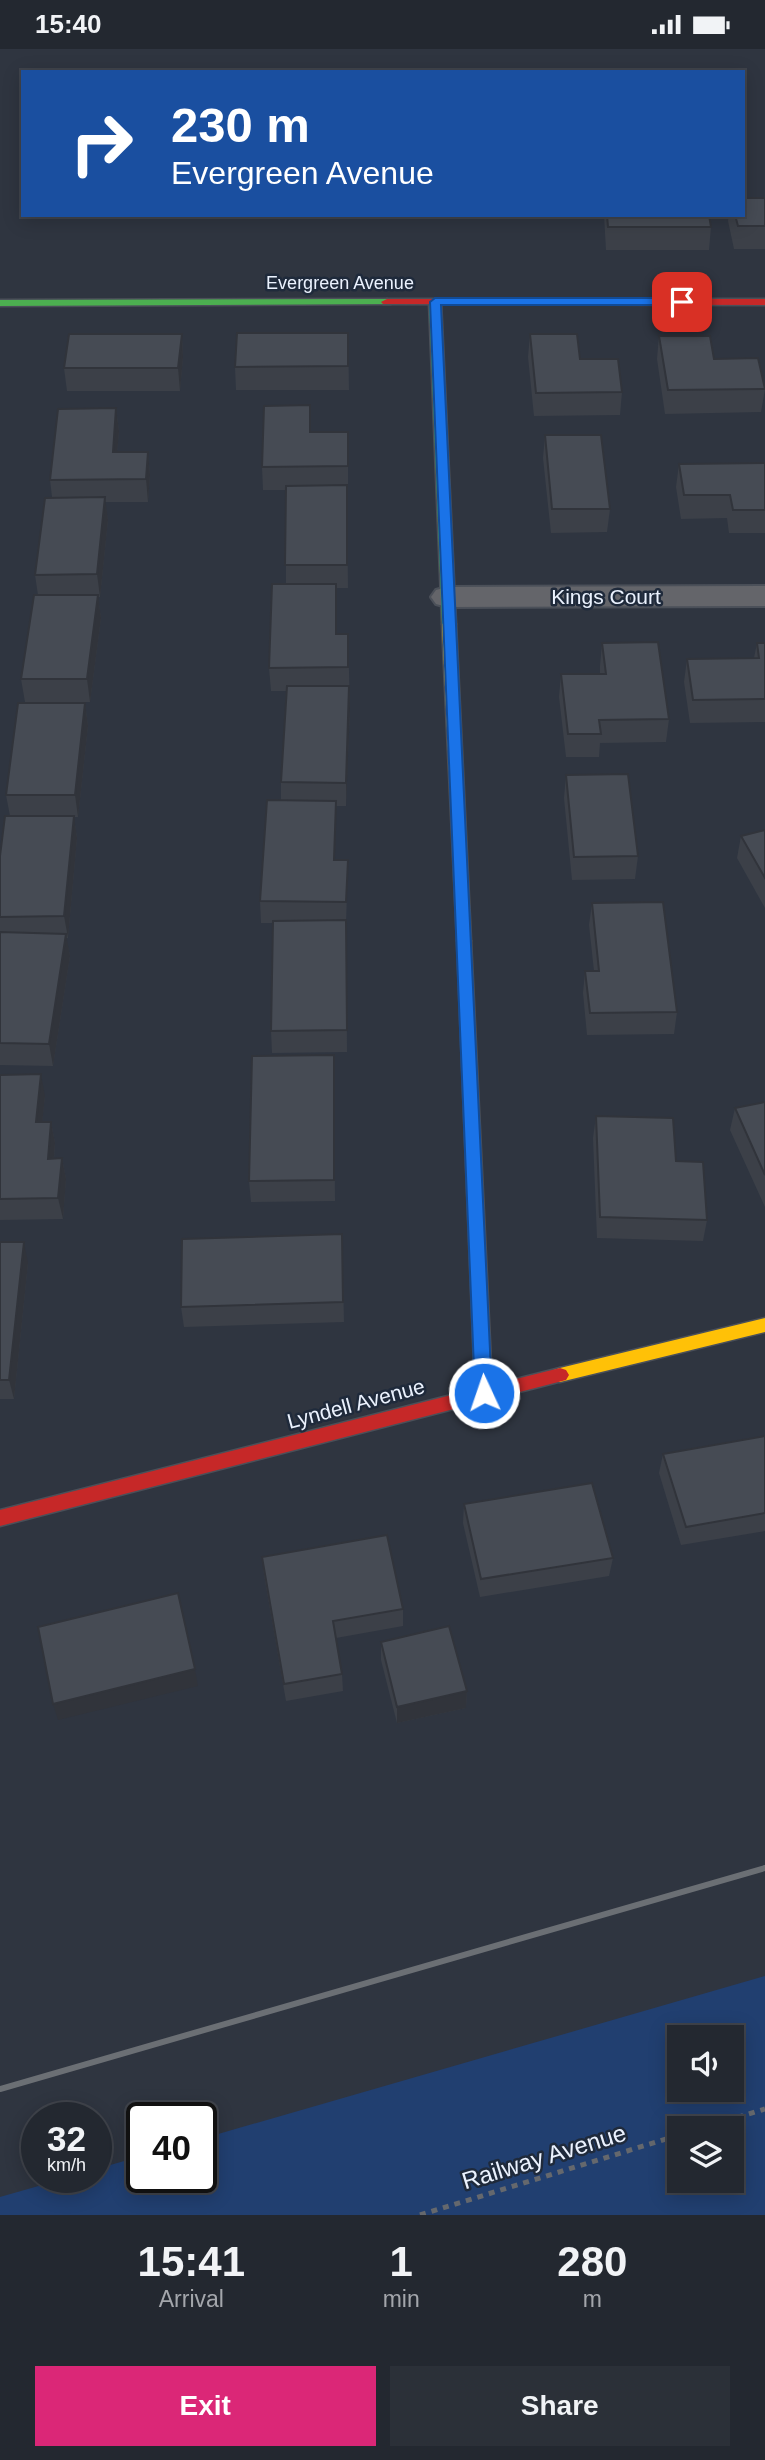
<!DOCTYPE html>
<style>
:root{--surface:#232830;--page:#2b3038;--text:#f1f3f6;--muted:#a3a6ab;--line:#40444c;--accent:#db2777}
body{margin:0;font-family:Helvetica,sans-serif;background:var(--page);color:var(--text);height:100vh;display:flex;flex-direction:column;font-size:26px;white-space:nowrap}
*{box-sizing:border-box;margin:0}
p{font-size:23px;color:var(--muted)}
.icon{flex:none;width:38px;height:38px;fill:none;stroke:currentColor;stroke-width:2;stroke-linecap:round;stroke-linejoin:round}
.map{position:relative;height:2166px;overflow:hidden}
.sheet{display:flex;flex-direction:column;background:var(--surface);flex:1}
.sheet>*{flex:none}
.guide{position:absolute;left:21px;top:21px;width:724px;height:147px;border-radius:0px;box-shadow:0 4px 18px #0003,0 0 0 2px var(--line);background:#1a4fa0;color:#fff;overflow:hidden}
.tools{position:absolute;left:667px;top:1976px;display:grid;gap:14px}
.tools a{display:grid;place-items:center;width:77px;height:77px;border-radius:0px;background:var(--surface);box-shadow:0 4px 18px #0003,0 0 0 2px var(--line);font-size:35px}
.speed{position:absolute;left:21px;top:2053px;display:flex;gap:14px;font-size:35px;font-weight:700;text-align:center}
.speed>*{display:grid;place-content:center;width:91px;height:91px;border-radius:50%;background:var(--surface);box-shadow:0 4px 18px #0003,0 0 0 2px var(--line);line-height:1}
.speed small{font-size:18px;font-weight:400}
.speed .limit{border:4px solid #111;border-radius:10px;background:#fff;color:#111}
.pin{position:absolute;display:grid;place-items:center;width:60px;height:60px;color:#fff;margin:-30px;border-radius:14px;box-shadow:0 4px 10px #0006}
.me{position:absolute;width:77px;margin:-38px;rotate:357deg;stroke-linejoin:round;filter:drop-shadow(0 0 5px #0008)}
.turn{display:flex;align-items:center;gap:24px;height:147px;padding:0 35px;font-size:32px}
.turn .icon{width:91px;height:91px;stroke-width:2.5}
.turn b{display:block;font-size:49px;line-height:60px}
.eta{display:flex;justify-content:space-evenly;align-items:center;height:119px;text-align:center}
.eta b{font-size:42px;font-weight:700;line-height:49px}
.button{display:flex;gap:14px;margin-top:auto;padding:14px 35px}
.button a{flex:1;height:80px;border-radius:0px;background:var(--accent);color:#fff;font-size:28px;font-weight:700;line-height:80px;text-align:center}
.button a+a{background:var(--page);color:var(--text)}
.status{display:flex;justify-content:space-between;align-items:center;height:49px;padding:0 35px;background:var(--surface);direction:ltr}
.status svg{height:19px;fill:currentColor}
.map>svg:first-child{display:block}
.green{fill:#213f70;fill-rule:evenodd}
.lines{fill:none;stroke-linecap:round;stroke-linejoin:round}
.street-casing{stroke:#4b5059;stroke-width:4}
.fast-casing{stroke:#4b5059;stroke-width:3}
.slow-casing{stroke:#4b5059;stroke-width:3}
.jam-casing{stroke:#4b5059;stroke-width:3}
.path{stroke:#65686d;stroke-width:5;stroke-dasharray:6 6;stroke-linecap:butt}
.street{fill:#64656a;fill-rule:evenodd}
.fast{fill:#4caf50;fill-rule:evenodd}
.slow{fill:#ffc107;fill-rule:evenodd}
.jam{fill:#c62828;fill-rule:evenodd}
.rail{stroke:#6b6f74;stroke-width:6}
.wall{fill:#3c4048}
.shaded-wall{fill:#31343b}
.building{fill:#464b54;stroke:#31343b;stroke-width:2}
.route{fill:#1a73e8;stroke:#114b97;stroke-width:2}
.labels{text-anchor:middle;stroke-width:5;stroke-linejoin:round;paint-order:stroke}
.far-street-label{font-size:18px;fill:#ebf2fe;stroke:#1f2a3b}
.street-label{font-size:21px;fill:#ebf2fe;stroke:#1f2a3b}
.near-street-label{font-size:24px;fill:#ebf2fe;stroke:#1f2a3b}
</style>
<div class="status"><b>15:40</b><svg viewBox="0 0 49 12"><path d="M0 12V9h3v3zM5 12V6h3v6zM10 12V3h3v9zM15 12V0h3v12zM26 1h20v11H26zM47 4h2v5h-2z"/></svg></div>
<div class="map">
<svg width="765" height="2166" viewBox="0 0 765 2166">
<rect width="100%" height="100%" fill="#2f3540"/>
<!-- green -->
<path class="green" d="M765 1927V2166H0V2148L70 2128H96V2120L142 2107V2128H201V2090ZM679 1988H732V2040H679ZM679 2079H732V2132H679Z"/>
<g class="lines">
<defs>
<polygon id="street" points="765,537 765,557 447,558 436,555 431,548 436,541 447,538"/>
<g id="fast">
<polygon points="387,250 393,253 391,255 0,257 0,251"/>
<polygon points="435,250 441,253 456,575 449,579 442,575 429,253"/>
</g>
<g id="slow">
<polygon points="449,571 456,575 471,892 464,898 457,892 442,575"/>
<polygon points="765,1269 765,1283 560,1333 554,1331 551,1326 554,1321 560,1319"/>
</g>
<g id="jam">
<polygon points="387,250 765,250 765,256 383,255 381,253"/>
<polygon points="464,886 471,892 492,1336 560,1319 566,1321 569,1326 566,1331 0,1477 0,1461 475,1340 457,892"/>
</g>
</defs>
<!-- street casing -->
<use href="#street" class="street-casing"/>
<!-- fast casing -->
<use href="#fast" class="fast-casing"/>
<!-- slow casing -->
<use href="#slow" class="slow-casing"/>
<!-- jam casing -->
<use href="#jam" class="jam-casing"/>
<!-- path -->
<g class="path">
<polyline points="703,2079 765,2060"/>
<polyline points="420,2166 679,2086"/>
</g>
<!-- street -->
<use href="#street" class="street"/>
<!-- fast -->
<use href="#fast" class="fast"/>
<!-- slow -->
<use href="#slow" class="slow"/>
<!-- jam -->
<use href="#jam" class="jam"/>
<!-- rail -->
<polyline class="rail" points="0,2040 765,1819"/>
</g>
<!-- wall -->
<g class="wall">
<polygon points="765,149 765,200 734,200 728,172 729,166 744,166"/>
<rect x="272" y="166" width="55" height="2"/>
<rect x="459" y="166" width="46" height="2"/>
<polygon points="604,166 709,166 711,178 709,201 606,201"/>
<polygon points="348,284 349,341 236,341 235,318"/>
<polygon points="182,285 183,308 180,342 67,342 64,319"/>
<polygon points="530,285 580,310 622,343 620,366 534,367 528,308"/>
<polygon points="659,287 714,310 765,340 761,363 665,365 657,310"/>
<polygon points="116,359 119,382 117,403 148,403 150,426 148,453 105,453 108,471 100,548 98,548 101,569 90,653 25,653 21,630 38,546 35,526 52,448 50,431"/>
<polygon points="311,383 348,383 348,440 347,440 348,539 336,539 336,585 348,585 350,660 346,757 336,757 335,811 348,811 346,875 347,1003 272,1004 271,982 273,874 261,874 260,852 281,751 281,733 286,642 271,642 269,619 286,535 286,441 263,441 262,418"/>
<polygon points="545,386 610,460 607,483 551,484 543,409"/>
<polygon points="765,414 765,484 729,484 727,469 681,470 676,438 679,415"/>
<polygon points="602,594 669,670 666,693 600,694 599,708 566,708 559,648 561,625 600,625 600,617"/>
<polygon points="757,594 765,594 765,673 690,674 684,633 687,610 754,609"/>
<polygon points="85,654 88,677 78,768 74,768 77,789 68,889 66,889 70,907 53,1017 0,1016 0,807 10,767 6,746"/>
<polygon points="566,726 638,807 635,830 572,831 564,749"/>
<polygon points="765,781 765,859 737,809 741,787"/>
<polygon points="592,854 677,963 674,985 587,986 583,944 585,922 594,922 589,876"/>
<polygon points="0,1026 45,1047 42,1073 51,1073 55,1094 54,1109 62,1109 66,1130 63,1170 0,1171"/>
<polygon points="334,1028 335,1152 251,1153 249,1132"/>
<polygon points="765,1053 765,1158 730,1081 735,1059"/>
<polygon points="596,1067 676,1112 707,1171 703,1192 597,1189 593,1089"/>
<polygon points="342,1185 344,1273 184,1278 181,1258"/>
<polygon points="0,1193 28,1214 14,1350 0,1350"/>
<polygon points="765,1387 765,1482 681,1496 659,1424 663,1405"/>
<polygon points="464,1455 613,1509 609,1527 480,1548 463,1474"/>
<polygon points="262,1508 403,1560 403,1577 336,1589 342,1625 343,1642 286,1652 264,1526"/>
<polygon points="381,1593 467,1642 466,1659 397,1674 381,1611"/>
</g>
<!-- shaded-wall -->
<g class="shaded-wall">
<polygon points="182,285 183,308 180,342 178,319"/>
<polygon points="116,359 119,382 115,427 113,403"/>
<polygon points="148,403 150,426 148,453 146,430"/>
<polygon points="105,448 108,471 100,548 97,525"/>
<polygon points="98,546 101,569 90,653 87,630"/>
<polygon points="349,637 350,660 346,757 346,734"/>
<polygon points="85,654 88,677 78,768 75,746"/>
<polygon points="336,752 336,774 334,834 334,811"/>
<polygon points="74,767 77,789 68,889 64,867"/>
<polygon points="66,885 70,907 53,1017 49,995"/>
<polygon points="41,1025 45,1047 40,1094 36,1073"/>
<polygon points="51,1073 55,1094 52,1131 48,1110"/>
<polygon points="62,1109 66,1130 63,1170 58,1149"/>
<polygon points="24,1193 28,1214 14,1350 9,1331"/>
<polygon points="195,1620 198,1637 58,1671 53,1655"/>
<polygon points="467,1642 466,1659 397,1674 397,1658"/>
</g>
<!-- building -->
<g class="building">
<polygon points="289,22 329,23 289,23"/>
<polygon points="744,149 765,149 765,177 738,177 735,166 744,166"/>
<polygon points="607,166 709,166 711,178 608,178"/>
<polygon points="237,284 348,284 348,317 235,318"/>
<polygon points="69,285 182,285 178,319 64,319"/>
<polygon points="530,285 577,285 580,310 618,310 622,343 536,344"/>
<polygon points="659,287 710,287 714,310 758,309 765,340 668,341"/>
<polygon points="310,356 310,383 348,383 348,417 262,418 264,357"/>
<polygon points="116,359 113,403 148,403 146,430 50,431 58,360"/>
<polygon points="545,386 601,386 610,460 552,460"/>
<polygon points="765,414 765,461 733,461 730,446 684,446 679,415"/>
<polygon points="347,436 347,516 285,516 286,437"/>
<polygon points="105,448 97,525 35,526 45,449"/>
<polygon points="272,535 336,535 336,585 348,585 348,618 269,619"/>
<polygon points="34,546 98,546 87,630 21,630"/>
<polygon points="658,593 669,670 599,671 601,685 568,685 561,625 606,625 602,594"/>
<polygon points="757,594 765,594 765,650 693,651 687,610 759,609"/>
<polygon points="287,637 349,637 346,734 281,733"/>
<polygon points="18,654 85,654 75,746 6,746"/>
<polygon points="628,725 638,807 574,808 566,726"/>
<polygon points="267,751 336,752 334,811 348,811 346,853 260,852"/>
<polygon points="5,767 74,767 64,867 0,868 0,807"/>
<polygon points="765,781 765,829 741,787"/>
<polygon points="663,853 677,963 590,964 585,922 599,922 592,854"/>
<polygon points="346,871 347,981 271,982 273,872"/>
<polygon points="0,883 66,885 49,995 0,994"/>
<polygon points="334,1006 334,1131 249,1132 252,1007"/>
<polygon points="41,1025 36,1073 51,1073 48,1110 62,1109 58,1149 0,1150 0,1026"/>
<polygon points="765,1053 765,1126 735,1059"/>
<polygon points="596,1067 673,1069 676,1112 703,1113 707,1171 600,1168"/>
<polygon points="342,1185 343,1253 181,1258 182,1190"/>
<polygon points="0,1193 24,1193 9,1331 0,1331"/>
<polygon points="765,1387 765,1464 686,1478 663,1405"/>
<polygon points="592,1434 613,1509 481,1530 464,1455"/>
<polygon points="387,1486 403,1560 333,1572 342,1625 284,1635 262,1508"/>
<polygon points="178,1544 195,1620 53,1655 38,1578"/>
<polygon points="449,1577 467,1642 397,1658 381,1593"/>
</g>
<!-- route -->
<polygon class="route" points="435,249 682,249 688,253 682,256 441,256 492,1344 490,1349 484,1352 478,1349 475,1344 430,253"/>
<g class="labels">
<!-- far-street labels -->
<g class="far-street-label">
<text x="340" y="240">Evergreen Avenue</text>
</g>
<!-- street labels -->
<g class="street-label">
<text x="606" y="555">Kings Court</text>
<text transform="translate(356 1355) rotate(-15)" y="7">Lyndell Avenue</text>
</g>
<!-- near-street labels -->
<g class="near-street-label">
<text transform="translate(544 2108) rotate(-17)" y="8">Railway Avenue</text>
</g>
</g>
</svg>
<div class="tools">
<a><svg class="icon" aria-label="sound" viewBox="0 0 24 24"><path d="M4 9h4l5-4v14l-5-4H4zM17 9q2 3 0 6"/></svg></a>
<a><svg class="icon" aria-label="layers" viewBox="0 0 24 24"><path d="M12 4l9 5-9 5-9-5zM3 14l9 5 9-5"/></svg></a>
</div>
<div class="speed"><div>32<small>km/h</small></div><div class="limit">40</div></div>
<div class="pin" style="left:682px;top:253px;background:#d93025"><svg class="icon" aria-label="arrive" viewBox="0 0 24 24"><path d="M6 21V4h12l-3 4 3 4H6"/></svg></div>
<svg class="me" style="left:484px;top:1344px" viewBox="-20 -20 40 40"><circle r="17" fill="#1a73e8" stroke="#fff" stroke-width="3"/><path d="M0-11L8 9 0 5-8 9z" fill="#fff"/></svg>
<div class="guide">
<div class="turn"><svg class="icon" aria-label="right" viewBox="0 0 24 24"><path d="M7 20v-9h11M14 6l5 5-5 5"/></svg><div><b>230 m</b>Evergreen Avenue</div></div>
</div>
</div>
<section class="sheet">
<div class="eta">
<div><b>15:41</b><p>Arrival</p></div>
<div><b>1</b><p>min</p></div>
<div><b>280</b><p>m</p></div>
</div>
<div class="button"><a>Exit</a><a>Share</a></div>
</section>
